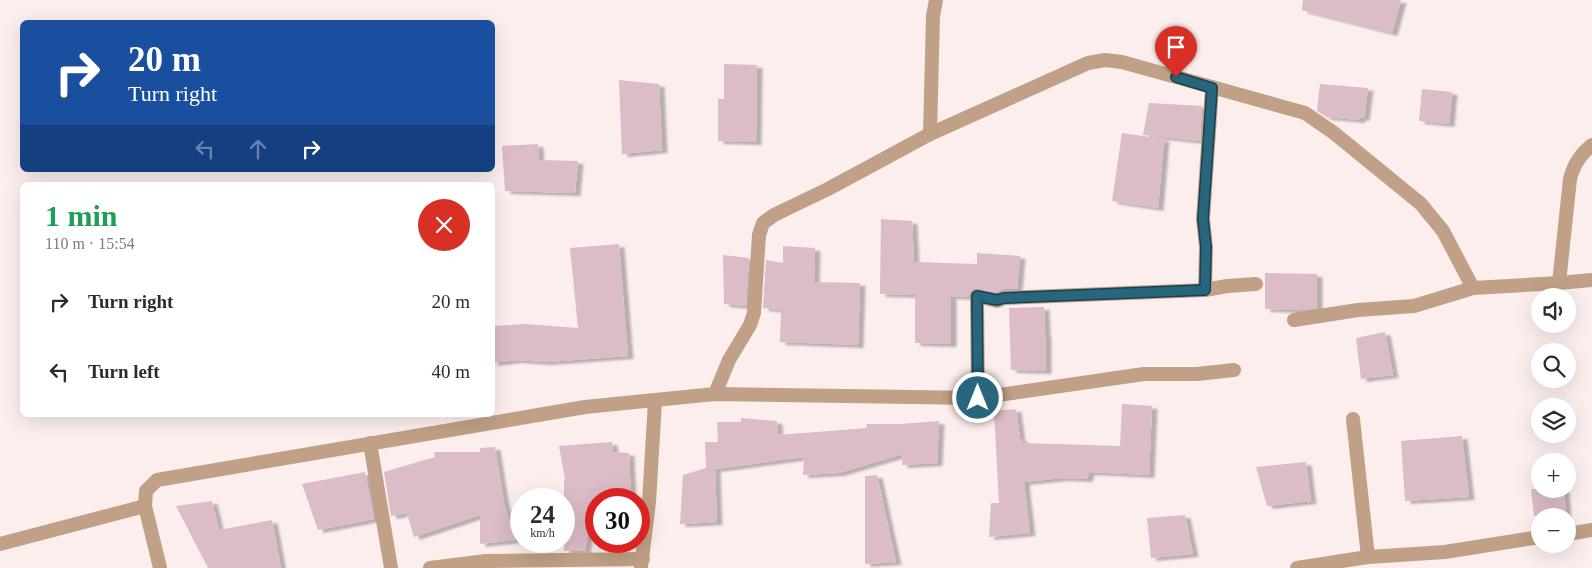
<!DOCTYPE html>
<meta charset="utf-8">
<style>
:root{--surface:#fff;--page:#f7f7f7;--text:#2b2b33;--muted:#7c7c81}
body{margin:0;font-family:Georgia,serif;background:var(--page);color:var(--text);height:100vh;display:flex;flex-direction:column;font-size:19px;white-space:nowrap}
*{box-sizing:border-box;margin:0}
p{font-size:16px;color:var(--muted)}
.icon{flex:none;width:28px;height:28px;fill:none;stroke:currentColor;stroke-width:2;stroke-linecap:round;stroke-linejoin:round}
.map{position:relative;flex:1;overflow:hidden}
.side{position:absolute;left:20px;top:182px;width:475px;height:235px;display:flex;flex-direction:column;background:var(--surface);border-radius:8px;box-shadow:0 5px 20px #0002}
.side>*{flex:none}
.hud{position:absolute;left:20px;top:20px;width:475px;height:152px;border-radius:8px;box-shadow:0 5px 20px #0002;background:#1a4fa0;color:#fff;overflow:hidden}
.tools{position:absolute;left:1531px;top:288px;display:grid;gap:10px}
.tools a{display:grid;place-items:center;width:45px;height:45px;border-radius:50%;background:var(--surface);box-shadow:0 5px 20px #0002;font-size:25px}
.speed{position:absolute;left:510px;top:488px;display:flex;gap:10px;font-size:25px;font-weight:700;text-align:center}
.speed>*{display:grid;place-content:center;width:65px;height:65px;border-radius:50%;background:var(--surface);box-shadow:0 5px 20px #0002;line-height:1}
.speed small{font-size:12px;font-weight:400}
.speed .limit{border:8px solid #d22;background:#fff;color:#111}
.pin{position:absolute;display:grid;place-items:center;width:42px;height:42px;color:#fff;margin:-51px -21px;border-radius:50% 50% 50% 0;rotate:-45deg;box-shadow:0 0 5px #0007}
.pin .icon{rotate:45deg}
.me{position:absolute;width:55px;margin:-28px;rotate:0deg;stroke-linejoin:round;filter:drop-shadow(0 0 4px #0008)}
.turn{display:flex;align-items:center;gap:18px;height:105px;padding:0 25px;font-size:22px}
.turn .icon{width:65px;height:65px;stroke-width:2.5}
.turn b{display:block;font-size:35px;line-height:42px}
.lanes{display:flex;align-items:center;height:48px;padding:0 25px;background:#0003;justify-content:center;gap:25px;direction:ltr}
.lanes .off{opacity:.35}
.round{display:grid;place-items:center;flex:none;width:52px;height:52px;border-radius:26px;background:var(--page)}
.head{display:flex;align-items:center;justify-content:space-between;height:85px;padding:0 25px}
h1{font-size:30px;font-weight:600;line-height:38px;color:#1e9e55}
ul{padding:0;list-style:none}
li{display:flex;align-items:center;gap:15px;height:70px;padding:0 25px}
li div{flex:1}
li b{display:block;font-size:19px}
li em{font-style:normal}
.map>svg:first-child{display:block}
.building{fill:#dbbcc7;filter:url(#shadow)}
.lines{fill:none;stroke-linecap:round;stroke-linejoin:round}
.minor{stroke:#c0a086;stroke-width:14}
.route-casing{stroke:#194251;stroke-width:12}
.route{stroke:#27667c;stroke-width:9}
</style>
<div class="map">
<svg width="1592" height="568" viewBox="0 0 1592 568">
<defs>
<filter id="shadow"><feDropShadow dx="5.5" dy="3" stdDeviation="1" flood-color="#0004"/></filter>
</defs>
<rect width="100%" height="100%" fill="#fbeeec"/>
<!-- building -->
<g class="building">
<polygon points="1303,0 1401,0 1392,33 1302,10"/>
<polygon points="724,64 757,65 756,142 718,141 718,99 724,99"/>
<polygon points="619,80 659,84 662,150 622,154"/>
<polygon points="1320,84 1368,88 1364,118 1360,117 1360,120 1327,117 1317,111"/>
<polygon points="1422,89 1452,92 1449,124 1419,121"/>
<polygon points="1149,103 1202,106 1200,141 1143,135"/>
<polygon points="1122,133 1164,139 1158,208 1112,201"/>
<polygon points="538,144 539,160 578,161 575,193 505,191 502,146"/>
<polygon points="881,219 912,221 914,262 977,264 977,253 1020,256 1017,289 1003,289 996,292 974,288 970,292 968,297 951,296 951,344 915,343 915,295 880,294"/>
<polygon points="619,244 628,356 546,362 516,360 492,363 492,326 525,324 578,328 570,248"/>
<polygon points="783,246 815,248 814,282 860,283 858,345 780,342 781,310 763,308 766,260 783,263"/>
<polygon points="723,255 749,258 746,306 724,304"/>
<polygon points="1265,273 1317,274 1317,308 1304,310 1265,309"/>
<polygon points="1044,307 1045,334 1046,334 1046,371 1011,370 1009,308"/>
<polygon points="1385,332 1393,375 1361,379 1356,338"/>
<polygon points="1122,404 1152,406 1149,475 1089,472 1087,479 1062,478 1024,482 1030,533 989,537 991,503 999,503 994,411 1016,409 1020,439 1023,439 1023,443 1120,446"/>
<polygon points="741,418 777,421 778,435 867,428 866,424 901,424 939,421 937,463 902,465 903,454 839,473 803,475 804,457 715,469 717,522 680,524 683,475 706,468 705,442 718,442 717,422 741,422"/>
<polygon points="1462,436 1469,497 1405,501 1401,441"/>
<polygon points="612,442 613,452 629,453 631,499 596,499 596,512 590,520 585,551 564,551 564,479 565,479 559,446"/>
<polygon points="495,447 504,503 515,540 480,544 480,515 414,537 407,513 391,516 384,472 435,457 434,452 480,452 480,448"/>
<polygon points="1306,462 1311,501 1267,506 1256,467"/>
<polygon points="365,472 374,519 318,530 302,484"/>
<polygon points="877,475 896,562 865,564 865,476"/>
<polygon points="1531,489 1564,489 1566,516 1534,516"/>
<polygon points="212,501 219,530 272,520 281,568 208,568 176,506"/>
<polygon points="1185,515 1193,554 1151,558 1147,518"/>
</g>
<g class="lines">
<!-- minor -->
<g class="minor">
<polyline points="1212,87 1203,219 1206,247 1205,290 1227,286 1256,284"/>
<polyline points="930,134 933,16 936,0"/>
<path d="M1559 283 1570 179C1574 164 1580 155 1592 145"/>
<polyline points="1294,320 1358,310 1414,306 1473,288 1559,283 1592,280"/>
<polyline points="715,394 729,360 750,325 754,313 759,235 763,223 774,215 828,189 930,134 1088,63 1105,60 1122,62 1305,113 1334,133 1421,204 1443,231 1473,288"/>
<polyline points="978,398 977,296 997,301 1004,298 1205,290"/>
<polyline points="1353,419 1368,557"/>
<polyline points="370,443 391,568"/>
<polyline points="1568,534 1592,530"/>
<polyline points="0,544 145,506"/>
<polyline points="641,567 649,502 655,401"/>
<polyline points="160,568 145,506 146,491 157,480 585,407 715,394 978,398 1144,374 1197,374 1234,370"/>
<polyline points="430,568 486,561 643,559"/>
<polyline points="1297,568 1368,557 1445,552 1540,537"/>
</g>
</g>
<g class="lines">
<defs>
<polyline id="route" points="978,398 977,296 997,300 1004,298 1205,290 1206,247 1203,219 1212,88 1176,77"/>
</defs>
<!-- route casing -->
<use href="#route" class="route-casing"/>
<!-- route -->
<use href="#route" class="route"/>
</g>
</svg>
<div class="tools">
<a><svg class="icon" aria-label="sound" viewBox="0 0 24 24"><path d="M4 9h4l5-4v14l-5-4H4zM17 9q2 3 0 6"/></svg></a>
<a><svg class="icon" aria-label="search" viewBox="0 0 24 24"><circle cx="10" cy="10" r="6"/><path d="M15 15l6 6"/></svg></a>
<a><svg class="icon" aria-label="layers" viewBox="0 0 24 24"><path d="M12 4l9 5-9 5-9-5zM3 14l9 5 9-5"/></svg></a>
<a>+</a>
<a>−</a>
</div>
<div class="speed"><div>24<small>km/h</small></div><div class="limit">30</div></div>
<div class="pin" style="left:1176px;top:77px;background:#d93025"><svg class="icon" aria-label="arrive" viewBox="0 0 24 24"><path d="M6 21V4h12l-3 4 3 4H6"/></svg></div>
<svg class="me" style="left:978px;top:398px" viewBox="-20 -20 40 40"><circle r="17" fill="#27667c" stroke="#fff" stroke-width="3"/><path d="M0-11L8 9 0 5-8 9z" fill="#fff"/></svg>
<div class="hud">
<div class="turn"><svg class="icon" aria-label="right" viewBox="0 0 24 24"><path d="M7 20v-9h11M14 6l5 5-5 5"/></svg><div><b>20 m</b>Turn right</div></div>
<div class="lanes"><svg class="icon off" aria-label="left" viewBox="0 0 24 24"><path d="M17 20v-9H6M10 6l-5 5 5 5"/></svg><svg class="icon off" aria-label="ahead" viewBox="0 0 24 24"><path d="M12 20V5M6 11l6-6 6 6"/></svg><svg class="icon" aria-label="right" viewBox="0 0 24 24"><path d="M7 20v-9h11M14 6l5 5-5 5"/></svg></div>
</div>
<section class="side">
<div class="head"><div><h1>1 min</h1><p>110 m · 15:54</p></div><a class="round" style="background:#d93025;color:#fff"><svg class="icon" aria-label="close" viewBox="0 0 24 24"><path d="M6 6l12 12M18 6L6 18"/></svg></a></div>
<ul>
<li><svg class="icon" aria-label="right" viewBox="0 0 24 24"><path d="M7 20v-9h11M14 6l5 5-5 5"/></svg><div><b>Turn right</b></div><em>20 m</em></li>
<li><svg class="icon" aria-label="left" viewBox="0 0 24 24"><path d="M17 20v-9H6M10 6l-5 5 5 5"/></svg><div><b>Turn left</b></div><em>40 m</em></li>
</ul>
</section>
</div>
